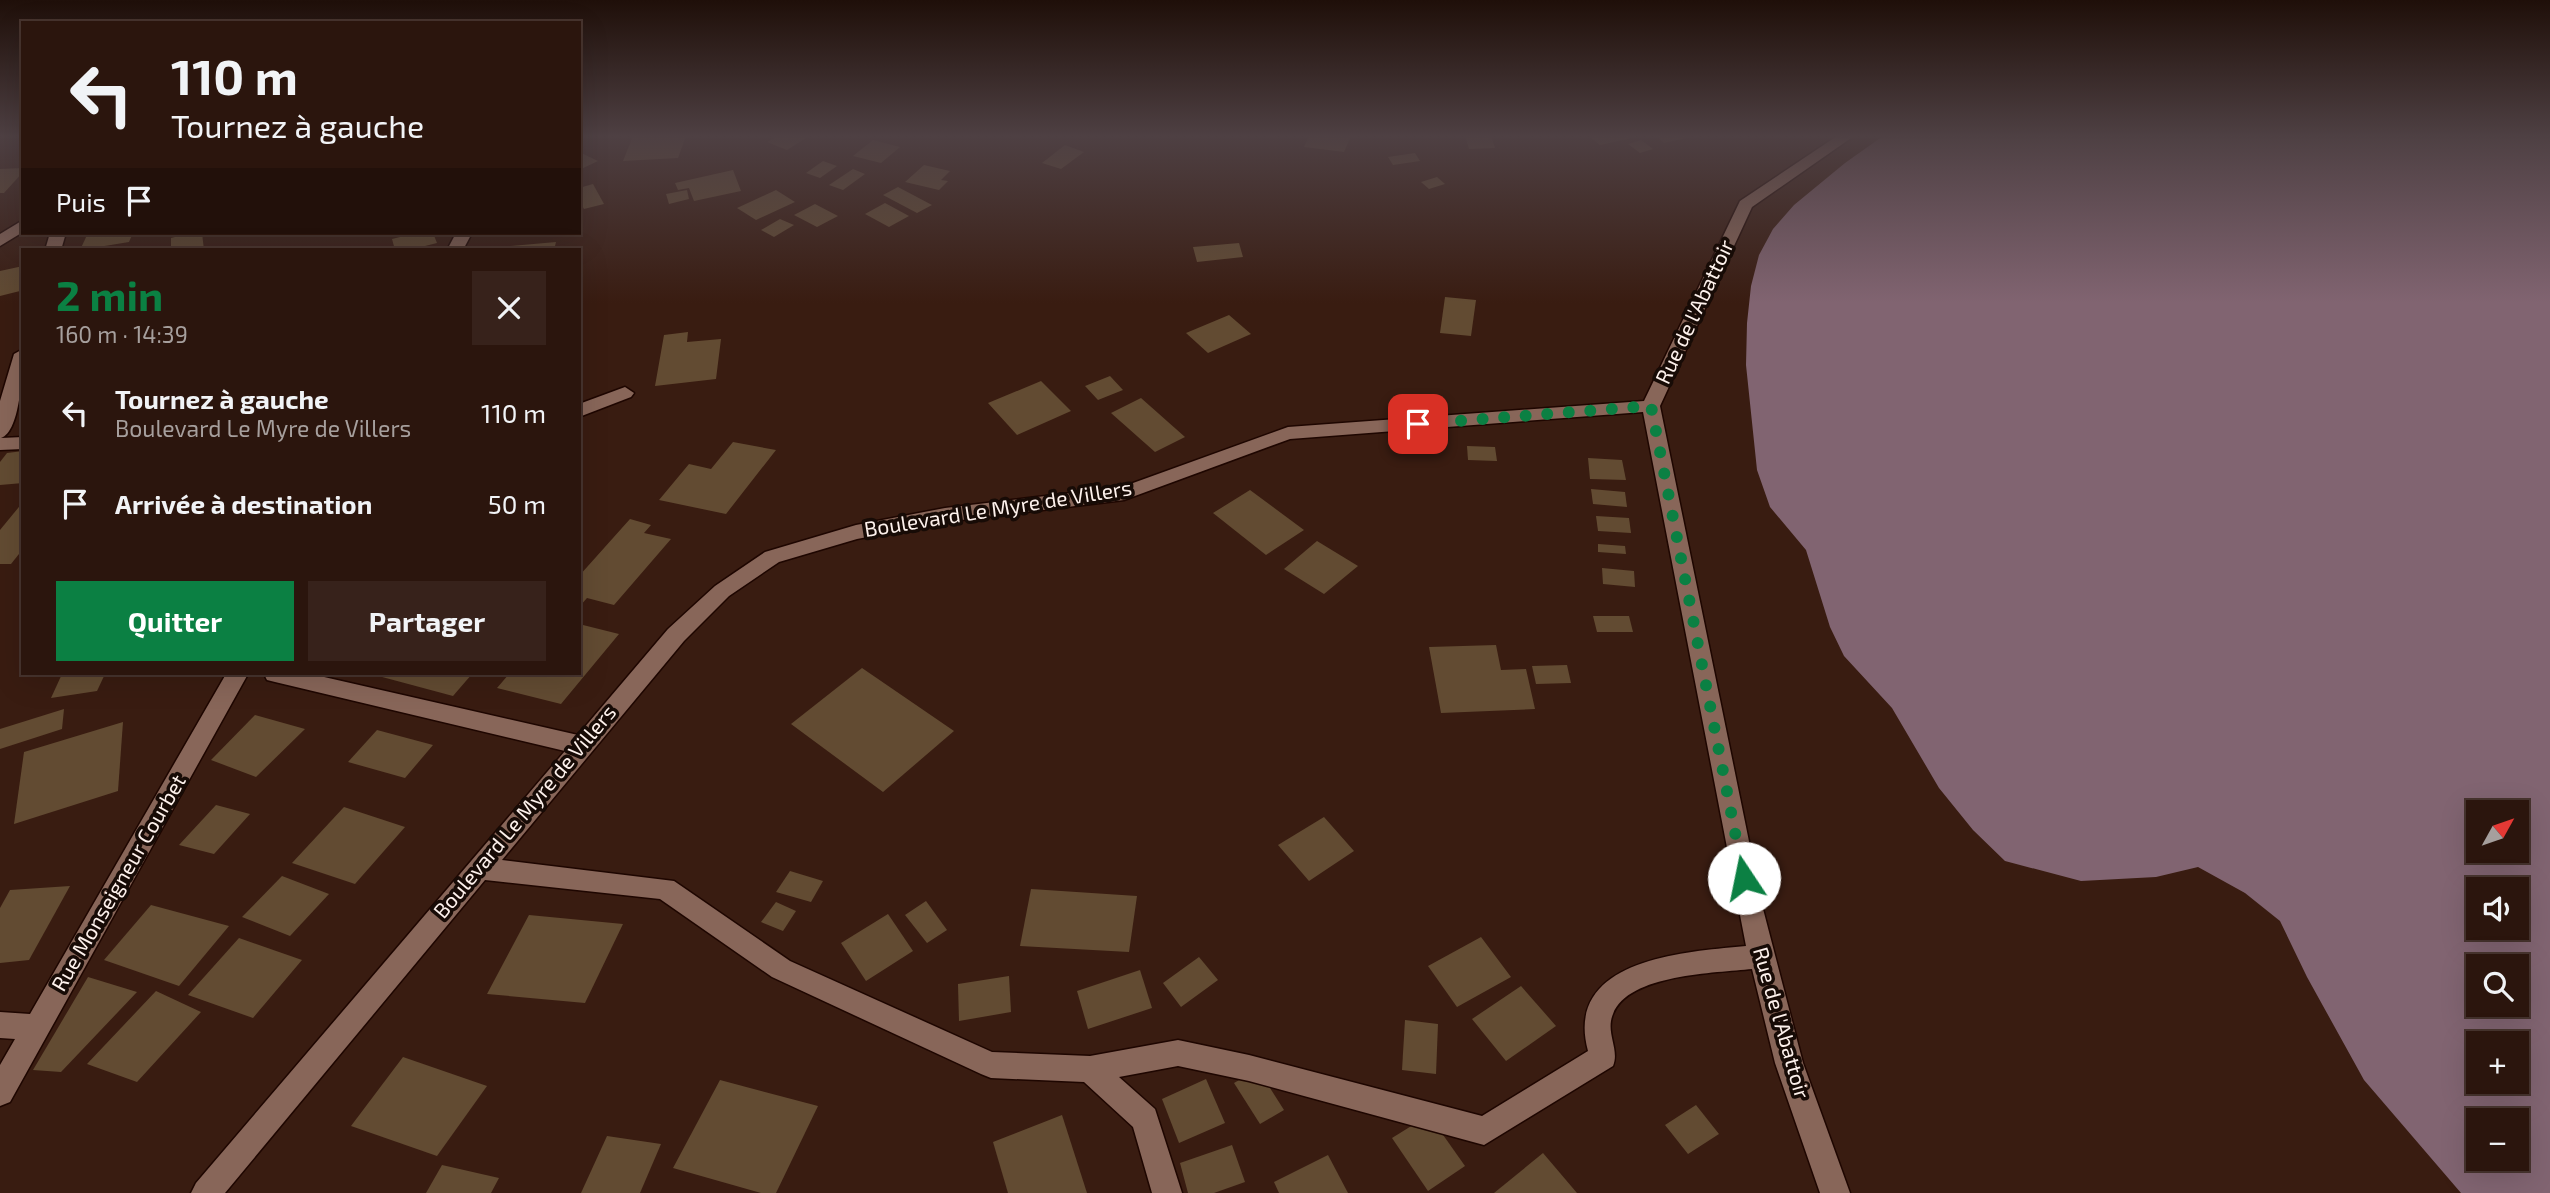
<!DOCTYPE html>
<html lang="fr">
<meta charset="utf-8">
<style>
:root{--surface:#2b150d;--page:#37221b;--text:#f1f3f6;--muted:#a69f9d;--line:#47342e;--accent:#0b8043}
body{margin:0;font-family:"Exo 2",sans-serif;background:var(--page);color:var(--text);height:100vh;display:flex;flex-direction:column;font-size:26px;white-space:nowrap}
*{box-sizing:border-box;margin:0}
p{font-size:23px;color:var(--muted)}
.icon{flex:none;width:38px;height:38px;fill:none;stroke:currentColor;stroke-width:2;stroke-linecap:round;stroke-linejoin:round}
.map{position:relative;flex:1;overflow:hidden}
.sheet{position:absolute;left:21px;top:248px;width:560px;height:427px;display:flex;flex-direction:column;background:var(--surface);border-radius:0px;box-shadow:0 7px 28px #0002,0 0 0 2px var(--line)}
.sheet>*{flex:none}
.top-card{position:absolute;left:21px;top:21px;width:560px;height:214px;border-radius:0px;box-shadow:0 7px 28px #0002,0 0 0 2px var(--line);background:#2b150d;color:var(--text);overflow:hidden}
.needle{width:46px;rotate:50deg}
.buttons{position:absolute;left:2466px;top:800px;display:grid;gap:14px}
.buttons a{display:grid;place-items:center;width:63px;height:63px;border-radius:0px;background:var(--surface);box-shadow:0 7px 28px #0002,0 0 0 2px var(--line);font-size:35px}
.pin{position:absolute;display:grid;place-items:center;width:60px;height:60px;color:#fff;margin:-30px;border-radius:14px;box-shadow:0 4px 10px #0006}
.me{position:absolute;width:77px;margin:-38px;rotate:349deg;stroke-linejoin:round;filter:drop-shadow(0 0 5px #0008)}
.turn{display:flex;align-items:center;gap:24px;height:147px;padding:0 35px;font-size:32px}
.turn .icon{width:91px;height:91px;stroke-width:2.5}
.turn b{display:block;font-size:49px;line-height:60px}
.then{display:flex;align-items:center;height:66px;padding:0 35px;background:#0003;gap:14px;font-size:26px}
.round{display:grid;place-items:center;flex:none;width:74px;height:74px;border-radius:0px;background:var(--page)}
.summary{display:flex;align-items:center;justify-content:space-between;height:119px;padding:0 35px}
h1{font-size:42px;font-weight:700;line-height:52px;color:var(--accent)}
.button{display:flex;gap:14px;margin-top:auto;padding:14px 35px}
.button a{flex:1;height:80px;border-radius:0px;background:var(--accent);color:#fff;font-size:28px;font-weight:700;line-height:80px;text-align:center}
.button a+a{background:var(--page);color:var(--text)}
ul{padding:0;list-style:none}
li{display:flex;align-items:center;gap:21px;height:91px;padding:0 35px}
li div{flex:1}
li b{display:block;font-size:26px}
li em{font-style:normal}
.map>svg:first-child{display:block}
.water{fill:#816471;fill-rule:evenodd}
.building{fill:#624b32}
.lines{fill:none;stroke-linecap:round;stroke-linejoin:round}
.minor-casing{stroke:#1e0600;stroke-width:3}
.minor{fill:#886659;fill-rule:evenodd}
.route{stroke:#0b8043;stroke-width:12;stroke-dasharray:0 21.6}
.labels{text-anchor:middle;stroke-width:7;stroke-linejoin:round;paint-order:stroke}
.street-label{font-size:21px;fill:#fdf1ec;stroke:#170b06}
</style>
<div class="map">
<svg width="2550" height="1193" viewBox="0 0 2550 1193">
<rect width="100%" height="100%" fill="#391c11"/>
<!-- water -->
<path class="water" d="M1883 136H2550V1193H2461L2364 1080 2307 977 2280 921 2245 893 2198 867 2156 877 2081 881 2005 861 1973 830 1939 788 1892 708 1844 656 1830 627 1806 550 1770 507 1757 470 1746 365 1747 323 1751 286 1759 255 1773 229 1794 205 1845 163ZM2478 812H2516V850H2478ZM2478 889H2516V928H2478ZM2478 966H2516V1004H2478ZM2478 1043H2516V1082H2478ZM2478 1120H2516V1158H2478Z"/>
<!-- building -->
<g class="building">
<polygon points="633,136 686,136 678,158 623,161"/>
<polygon points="778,136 809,136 787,150 767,142"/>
<polygon points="1309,136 1351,136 1344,152 1304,147"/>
<polygon points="1465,136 1491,136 1495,148 1469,149"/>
<polygon points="1589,136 1636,136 1636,137 1600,145"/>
<polygon points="1656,136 1690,136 1691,137 1664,143"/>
<polygon points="873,140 900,147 881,163 853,156"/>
<polygon points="1641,140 1653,149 1640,153 1628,144"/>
<polygon points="1065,145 1084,152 1061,169 1042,163"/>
<polygon points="579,152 598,161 579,170"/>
<polygon points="1415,153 1420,161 1393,165 1388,157"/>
<polygon points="823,161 837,166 820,178 806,173"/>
<polygon points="924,165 950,171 941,180 948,181 939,190 905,182"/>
<polygon points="23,168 23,172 4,193 0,193 0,169"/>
<polygon points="853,169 865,174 843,190 829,185"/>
<polygon points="733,170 741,191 694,201 689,188 678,190 675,183"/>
<polygon points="1437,177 1445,184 1429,189 1421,182"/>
<polygon points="593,184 604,204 584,209 579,201 579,188"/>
<polygon points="898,187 932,205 917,213 883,195"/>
<polygon points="687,190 689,199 669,204 666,194"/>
<polygon points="776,190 795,202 756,220 737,208"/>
<polygon points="885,203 909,216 889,227 865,214"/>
<polygon points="815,204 838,216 817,227 794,215"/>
<polygon points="780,219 794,225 774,237 761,230"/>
<polygon points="88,233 133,233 129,242 80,250"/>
<polygon points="191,233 202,233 204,250 171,250 171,238"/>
<polygon points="416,233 433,233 437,243 409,250 395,250 392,239"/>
<polygon points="556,242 554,250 489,250 489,248"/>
<polygon points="1239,243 1243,257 1197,262 1193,247"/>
<polygon points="23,266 20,291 0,296 0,271"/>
<polygon points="1445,297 1476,300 1471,336 1440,333"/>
<polygon points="1229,315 1251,334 1208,353 1186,333"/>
<polygon points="688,332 687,342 721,339 716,379 655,386 664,335"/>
<polygon points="1110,376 1123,390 1098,400 1085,386"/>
<polygon points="1041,381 1071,411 1017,435 988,403"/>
<polygon points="1141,398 1185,437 1155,452 1111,413"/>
<polygon points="733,442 776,450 726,514 659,500 689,464 711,469"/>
<polygon points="1467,446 1495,447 1497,461 1468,460"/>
<polygon points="23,451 23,483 0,485 0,462 7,453"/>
<polygon points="1588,458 1622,460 1626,480 1590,479"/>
<polygon points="1591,489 1625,492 1627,507 1593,504"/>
<polygon points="1250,490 1304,530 1266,555 1213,513"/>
<polygon points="23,502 23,549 11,564 0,564 0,530"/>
<polygon points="1596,516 1629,518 1631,533 1598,531"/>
<polygon points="630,519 651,525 644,533 671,539 614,605 587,598 579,607 579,576"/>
<polygon points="1317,541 1358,566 1324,594 1284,569"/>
<polygon points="1598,544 1625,546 1626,554 1598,552"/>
<polygon points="1602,568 1634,571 1635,587 1603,584"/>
<polygon points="1593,616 1629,616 1633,632 1597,632"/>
<polygon points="579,624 619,634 561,704 497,688 509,674 579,674"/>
<polygon points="1496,645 1501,670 1526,669 1535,709 1441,713 1429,647"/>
<polygon points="1567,665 1571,683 1536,684 1532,666"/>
<polygon points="862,668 954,731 883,792 791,724"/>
<polygon points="62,674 105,674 97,691 51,698"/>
<polygon points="371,674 472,674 453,696"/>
<polygon points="64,709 62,729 0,749 0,729"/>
<polygon points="255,715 305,729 256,777 211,760"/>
<polygon points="123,722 118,791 14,824 24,752"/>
<polygon points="377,730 433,745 405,778 348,762"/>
<polygon points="216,805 250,814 214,854 179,845"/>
<polygon points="344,807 405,827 355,884 292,863"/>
<polygon points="1324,817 1354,851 1309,881 1278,845"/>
<polygon points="790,871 823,881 811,902 776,892"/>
<polygon points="282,876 329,894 290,936 242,917"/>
<polygon points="70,886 29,960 0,963 0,908 10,890"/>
<polygon points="1031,889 1137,896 1129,952 1020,946"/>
<polygon points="926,901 947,930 927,943 905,915"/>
<polygon points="776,902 796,911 783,931 761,922"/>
<polygon points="151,905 229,926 179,986 104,960"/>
<polygon points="888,914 913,951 866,981 841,943"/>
<polygon points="529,915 623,924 585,1003 487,994"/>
<polygon points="1481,937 1511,977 1457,1007 1428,966"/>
<polygon points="239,938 302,960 253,1018 188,995"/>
<polygon points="1199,957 1218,980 1181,1007 1163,983"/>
<polygon points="1140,970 1152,1008 1088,1029 1077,991"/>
<polygon points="1009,976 1011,1012 959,1021 958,984"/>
<polygon points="88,977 137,992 61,1072 33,1070"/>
<polygon points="1521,986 1556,1026 1506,1061 1472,1019"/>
<polygon points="156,991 201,1012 137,1082 87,1064"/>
<polygon points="1405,1020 1438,1024 1436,1074 1402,1070"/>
<polygon points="403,1057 487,1086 437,1156 351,1126"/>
<polygon points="1258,1069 1284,1110 1260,1124 1234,1083"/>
<polygon points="1206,1079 1225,1123 1179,1143 1162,1099"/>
<polygon points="720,1080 818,1106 776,1193 761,1193 673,1168"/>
<polygon points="1696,1105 1719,1134 1688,1154 1665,1125"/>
<polygon points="1062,1115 1087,1193 1008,1193 993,1142"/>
<polygon points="1429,1115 1465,1166 1428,1191 1392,1138"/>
<polygon points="607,1136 661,1144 640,1193 581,1193"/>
<polygon points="1232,1145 1245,1182 1214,1193 1188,1193 1180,1163"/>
<polygon points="1543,1153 1577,1193 1494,1193"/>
<polygon points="1328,1155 1348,1193 1279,1193 1274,1182"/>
<polygon points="442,1165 499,1178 491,1193 426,1193"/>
</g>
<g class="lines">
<defs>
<g id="minor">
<path d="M1837 136H1854L1752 207 1660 406 1762 905 1803 1063 1850 1193H1820L1775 1063 1752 969C1716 973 1628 974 1613 1014 1605 1033 1620 1049 1613 1066L1484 1145 1249 1081 1178 1066 1119 1077 1155 1109 1182 1193H1152L1133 1127 1084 1082 991 1078 981 1074 772 977 660 899 485 880 225 1193H191L196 1183 565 751 275 682 267 680 264 674H311L578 735 668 629 715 586 765 552 856 525 945 508 1122 487 1288 427 1644 401 1740 201ZM1643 412 1746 946C1684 952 1563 959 1588 1051L1482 1116 1249 1055 1178 1040 1090 1056 992 1052 790 961 674 881 502 860 684 641 729 596 779 562 857 539 945 522 1124 500 1290 439Z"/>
<polygon points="23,220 23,232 0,246 0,234"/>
<polygon points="50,233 66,233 61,250 45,250"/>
<polygon points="456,233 472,233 463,250 447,250"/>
<path d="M23 349C23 367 21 432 1 438L23 437V449L0 450V401L14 354Z"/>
<polygon points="625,387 634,393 631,397 579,417 579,404"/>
<polygon points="226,674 248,674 10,1102 0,1106 0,1065 15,1039 0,1038 0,1012 30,1014"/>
</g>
</defs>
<!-- minor casing -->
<use href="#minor" class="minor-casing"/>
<!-- minor -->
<use href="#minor" class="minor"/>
</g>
<!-- sky -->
<linearGradient id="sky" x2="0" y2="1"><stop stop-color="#1f0f09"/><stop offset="0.45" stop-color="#4e4043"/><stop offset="1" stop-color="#4e4043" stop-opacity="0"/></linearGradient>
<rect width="2550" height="303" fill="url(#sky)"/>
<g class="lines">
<!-- route -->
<polyline class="route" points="1418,424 1651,406 1744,878"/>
</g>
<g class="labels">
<!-- street labels -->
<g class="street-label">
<text transform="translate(1695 312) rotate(-65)" y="7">Rue de l'Abattoir</text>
<text transform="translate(998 509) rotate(-9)" y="7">Boulevard Le Myre de Villers</text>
<text transform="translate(525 812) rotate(-50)" y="7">Boulevard Le Myre de Villers</text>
<text transform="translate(119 883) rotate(-60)" y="7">Rue Monseigneur Courbet</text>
<text transform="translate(1781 1023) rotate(74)" y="7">Rue de l'Abattoir</text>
</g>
</g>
</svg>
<div class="buttons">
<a><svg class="needle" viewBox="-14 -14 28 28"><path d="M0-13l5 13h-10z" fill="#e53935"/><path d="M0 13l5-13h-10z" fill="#a69f9d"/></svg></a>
<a><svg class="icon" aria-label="sound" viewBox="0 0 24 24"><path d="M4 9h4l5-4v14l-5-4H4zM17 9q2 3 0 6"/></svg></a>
<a><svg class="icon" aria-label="search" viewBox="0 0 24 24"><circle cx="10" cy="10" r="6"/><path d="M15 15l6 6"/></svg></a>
<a>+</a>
<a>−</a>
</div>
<div class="pin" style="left:1418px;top:424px;background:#d93025"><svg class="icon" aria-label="arrive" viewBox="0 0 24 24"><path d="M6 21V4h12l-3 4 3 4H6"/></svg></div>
<svg class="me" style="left:1744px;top:878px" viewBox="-20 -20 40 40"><circle r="19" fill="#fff"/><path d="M0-13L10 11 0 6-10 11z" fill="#0b8043"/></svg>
<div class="top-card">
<div class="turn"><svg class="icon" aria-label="left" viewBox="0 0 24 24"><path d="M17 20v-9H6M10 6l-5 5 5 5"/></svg><div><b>110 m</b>Tournez à gauche</div></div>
<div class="then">Puis<svg class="icon" aria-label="arrive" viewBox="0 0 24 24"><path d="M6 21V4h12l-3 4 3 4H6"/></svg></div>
</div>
<section class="sheet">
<div class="summary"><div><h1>2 min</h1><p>160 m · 14:39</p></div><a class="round"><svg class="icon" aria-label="close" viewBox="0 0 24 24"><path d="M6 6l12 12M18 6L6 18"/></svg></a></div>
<ul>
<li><svg class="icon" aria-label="left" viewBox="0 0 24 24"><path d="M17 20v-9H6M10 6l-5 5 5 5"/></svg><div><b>Tournez à gauche</b><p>Boulevard Le Myre de Villers</p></div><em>110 m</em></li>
<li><svg class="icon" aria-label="arrive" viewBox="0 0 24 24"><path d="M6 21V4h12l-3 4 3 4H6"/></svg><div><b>Arrivée à destination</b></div><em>50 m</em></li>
</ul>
<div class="button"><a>Quitter</a><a>Partager</a></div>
</section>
</div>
